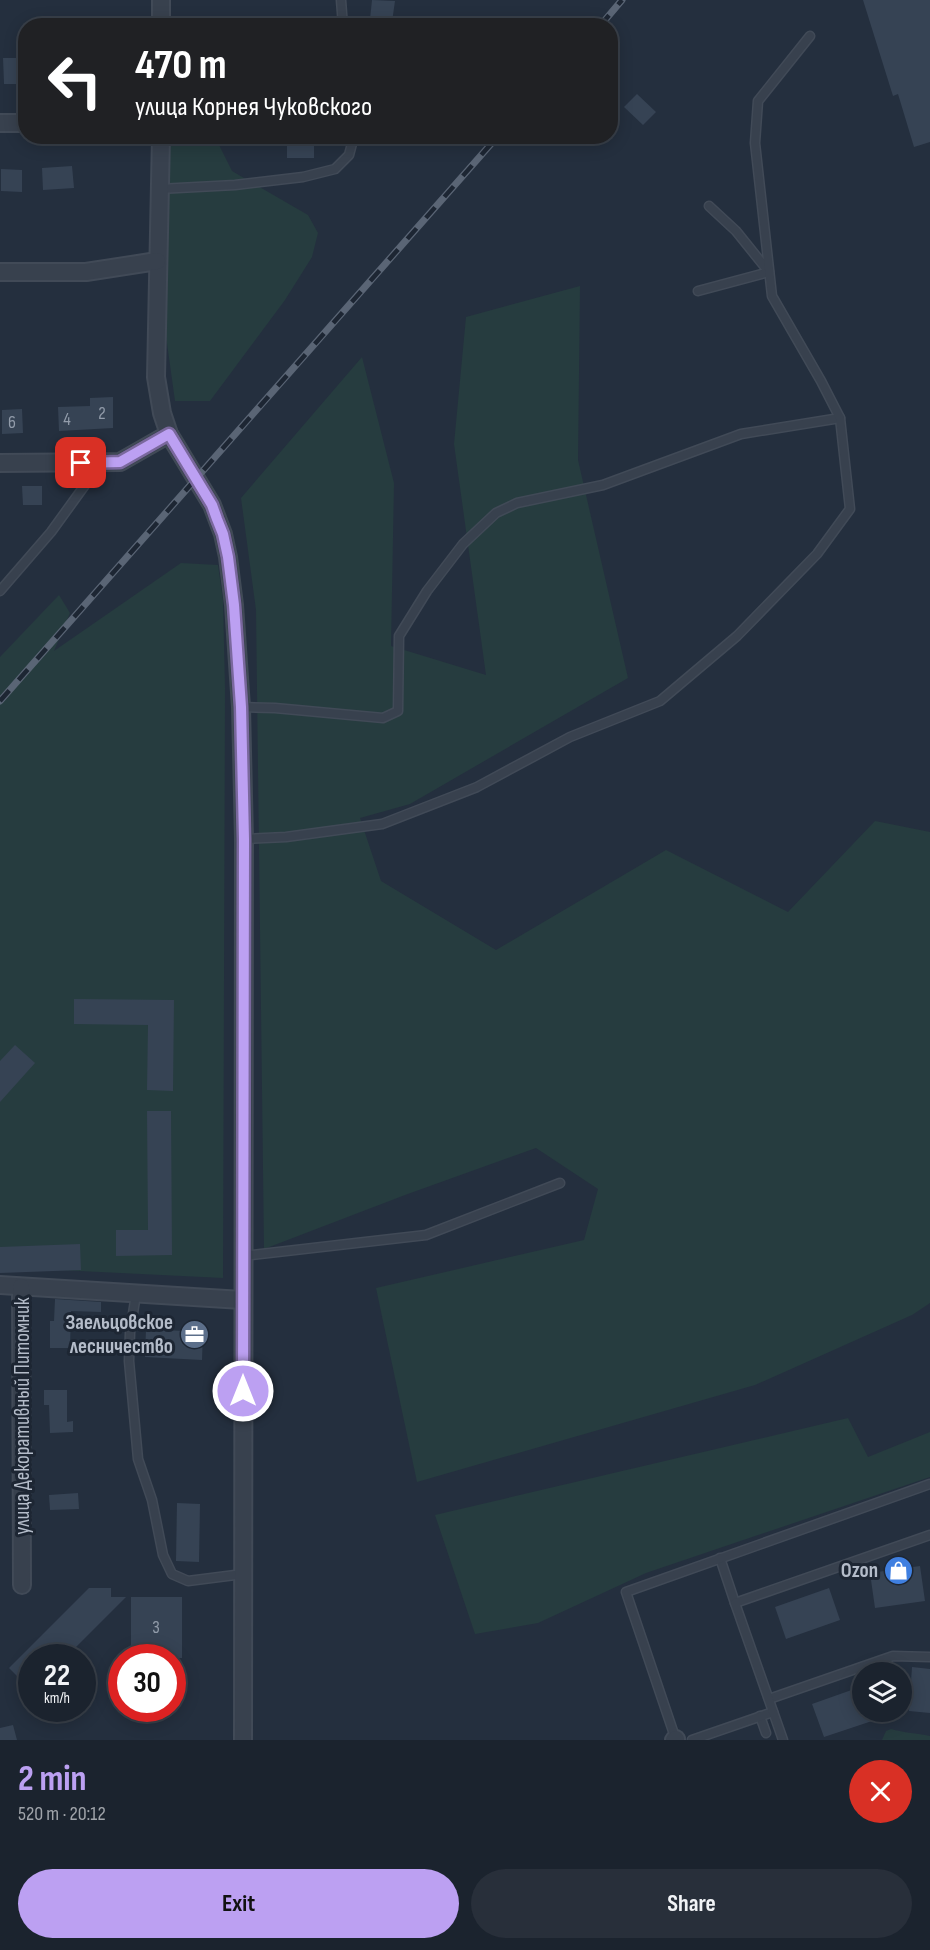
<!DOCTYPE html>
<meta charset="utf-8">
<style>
:root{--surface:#1b232e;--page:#282f3a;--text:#f1f3f6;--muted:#a0a4aa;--line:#39404a;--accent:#bca0f2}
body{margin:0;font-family:"Sofia Sans Condensed",sans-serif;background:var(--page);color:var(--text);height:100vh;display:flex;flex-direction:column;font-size:22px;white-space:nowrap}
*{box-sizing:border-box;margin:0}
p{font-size:20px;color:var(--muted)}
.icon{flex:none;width:33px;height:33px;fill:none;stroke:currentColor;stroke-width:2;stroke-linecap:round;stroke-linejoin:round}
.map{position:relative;height:1740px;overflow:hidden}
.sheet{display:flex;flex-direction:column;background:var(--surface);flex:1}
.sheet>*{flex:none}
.guide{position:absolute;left:18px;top:18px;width:600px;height:126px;border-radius:24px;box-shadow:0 3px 15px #0003,0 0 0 2px var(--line);background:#202124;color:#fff;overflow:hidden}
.fabs{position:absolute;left:852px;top:1662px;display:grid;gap:12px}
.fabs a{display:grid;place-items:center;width:60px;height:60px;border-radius:50%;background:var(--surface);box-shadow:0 3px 15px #0003,0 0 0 2px var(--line);font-size:30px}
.speed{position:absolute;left:18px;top:1644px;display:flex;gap:12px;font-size:30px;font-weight:700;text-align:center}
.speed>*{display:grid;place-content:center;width:78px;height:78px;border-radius:50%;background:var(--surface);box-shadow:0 3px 15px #0003,0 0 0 2px var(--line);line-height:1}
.speed small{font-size:15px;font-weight:400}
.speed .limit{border:9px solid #d22;background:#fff;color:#111}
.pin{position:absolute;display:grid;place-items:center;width:51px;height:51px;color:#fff;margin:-26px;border-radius:12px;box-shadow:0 3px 9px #0006}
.me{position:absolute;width:66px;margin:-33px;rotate:0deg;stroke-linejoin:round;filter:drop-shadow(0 0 4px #0008)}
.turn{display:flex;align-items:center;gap:21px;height:126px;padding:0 18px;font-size:27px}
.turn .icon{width:78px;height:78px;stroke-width:2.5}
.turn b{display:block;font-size:42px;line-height:51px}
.round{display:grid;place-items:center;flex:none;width:63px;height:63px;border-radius:32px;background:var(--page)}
.head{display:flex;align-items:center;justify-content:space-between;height:102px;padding:0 18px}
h1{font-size:36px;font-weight:700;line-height:45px;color:var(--accent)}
.button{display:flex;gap:12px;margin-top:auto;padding:12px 18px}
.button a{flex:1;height:69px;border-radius:36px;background:var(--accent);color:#111;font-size:24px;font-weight:700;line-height:69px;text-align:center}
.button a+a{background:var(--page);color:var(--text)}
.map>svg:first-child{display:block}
.green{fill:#263c3f}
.building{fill:#364354}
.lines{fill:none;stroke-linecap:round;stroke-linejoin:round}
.lane-casing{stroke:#414a57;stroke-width:11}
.street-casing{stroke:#414a57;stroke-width:20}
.lane{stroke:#38414e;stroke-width:8}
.street{stroke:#38414e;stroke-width:16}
.rail-casing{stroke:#5a6575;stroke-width:7}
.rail{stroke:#1d2633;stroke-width:4.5;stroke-dasharray:14;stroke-linecap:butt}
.route-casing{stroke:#7a689d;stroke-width:15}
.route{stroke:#bca0f2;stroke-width:10}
.labels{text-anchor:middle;stroke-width:6;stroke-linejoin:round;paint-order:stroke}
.number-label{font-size:18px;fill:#929caa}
.poi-label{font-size:21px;font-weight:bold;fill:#b4bcc9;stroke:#1d2633;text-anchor:end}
.street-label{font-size:21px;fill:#b4bcc9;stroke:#1d2633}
</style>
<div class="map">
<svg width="930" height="1740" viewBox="0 0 930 1740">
<rect width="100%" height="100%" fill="#242f3e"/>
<!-- green -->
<g class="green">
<polygon points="167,137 217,137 218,143 232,171 308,215 318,233 312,257 285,300 210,401 175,401 165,329"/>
<polygon points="580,286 578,460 628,678 410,804 360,818 381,881 496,950 666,850 788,912 875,821 930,832 930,1303 912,1315 755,1385 417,1482 376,1288 584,1240 598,1189 536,1148 405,1195 264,1249 256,610 241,498 362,357 394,483 391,646 486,675 454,444 466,317"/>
<polygon points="181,563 218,565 223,600 225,688 223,1278 18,1268 0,1262 0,657 59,595 70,613 54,651"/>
<polygon points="848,1418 868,1457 930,1432 930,1477 646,1573 538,1623 475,1634 435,1515"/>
<path d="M891 1729C904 1733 917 1733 930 1736V1740H882L886 1731Z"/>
</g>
<!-- building -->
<g class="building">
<polygon points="372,0 395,1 392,22 370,19"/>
<polygon points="863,0 930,0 930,142 914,147 898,94 893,96"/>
<polygon points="3,58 24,58 25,84 4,84"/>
<polygon points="637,94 656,112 643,125 624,107"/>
<rect x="287" y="140" width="27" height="18"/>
<polygon points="72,166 74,188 43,190 42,168"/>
<polygon points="1,169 22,170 22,192 1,191"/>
<polygon points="113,397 113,428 59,431 58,407 90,406 90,398"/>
<polygon points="22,409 23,433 2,434 2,410"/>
<polygon points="22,486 42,486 42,505 23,505"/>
<polygon points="74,999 174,1000 173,1091 147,1090 148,1025 74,1024"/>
<polygon points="15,1045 35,1063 0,1102 0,1061"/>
<polygon points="147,1111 171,1111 172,1255 116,1256 116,1230 148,1230"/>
<polygon points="80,1244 81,1270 0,1273 0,1247"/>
<polygon points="55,1299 101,1302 101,1312 71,1311 70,1348 50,1348 50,1321 54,1321"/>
<polygon points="146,1329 203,1332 202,1360 145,1357"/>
<polygon points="44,1390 67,1390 67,1422 73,1421 73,1432 50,1433 49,1405 44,1405"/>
<polygon points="78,1493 79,1509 50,1510 49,1495"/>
<polygon points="177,1503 200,1504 199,1562 176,1561"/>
<polygon points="920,1566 925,1601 875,1608 870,1573"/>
<polygon points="89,1588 111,1588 111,1597 126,1597 65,1658 32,1658 32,1691 9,1668"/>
<polygon points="829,1588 840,1620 786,1639 775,1607"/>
<rect x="131" y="1597" width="51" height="61"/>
<polygon points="912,1667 930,1669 930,1713 909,1711"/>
<polygon points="860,1687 862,1694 862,1712 869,1712 872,1721 824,1737 812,1704"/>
<polygon points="13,1725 17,1740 0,1740 0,1728"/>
</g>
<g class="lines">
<defs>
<g id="lane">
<polyline points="341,0 343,26"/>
<polyline points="159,189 235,185 303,177 335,169 349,155 354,136"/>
<polyline points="698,291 769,272 736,231 709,206"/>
<polyline points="0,591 51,532 101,463"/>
<polyline points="241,707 275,708 383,718 398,711 399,636 427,591 463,544 496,513 517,503 603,485 741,434 840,418"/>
<polyline points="244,839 286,837 382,824 477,787 570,737 660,701 737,636 817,554 850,509 840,418 821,381 772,296 755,143 758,101 810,36"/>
<polyline points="243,1256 426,1235 560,1183"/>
<polyline points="136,1294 130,1333 129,1361 138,1459 152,1500 163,1555 172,1574 188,1581 243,1574"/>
<polyline points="720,1558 735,1603"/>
<polyline points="769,1699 893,1656 930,1657"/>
<polyline points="760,1716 766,1733"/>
<polyline points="676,1740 626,1592 930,1484"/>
<polyline points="692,1740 773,1712"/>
<polyline points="783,1740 735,1603 930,1535"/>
</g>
<g id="street">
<polyline points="161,0 161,26"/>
<polyline points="0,123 26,123"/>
<polyline points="161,136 156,377 162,413 169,434 212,505 223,534 228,557 234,605 241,707 244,839 243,1740"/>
<polyline points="0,272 86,272 157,261"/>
<polyline points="0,463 120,462 169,434"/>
<polyline points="0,1285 242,1300"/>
<polyline points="21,1287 22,1585"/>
<polyline points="674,1740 676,1739"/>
</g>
</defs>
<!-- lane casing -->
<use href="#lane" class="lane-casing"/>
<!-- street casing -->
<use href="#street" class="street-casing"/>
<!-- lane -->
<use href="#lane" class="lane"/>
<!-- street -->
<use href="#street" class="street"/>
<defs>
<g id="rail">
<polyline points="600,26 622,0"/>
<polyline points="0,701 498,136"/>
</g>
</defs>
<!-- rail casing -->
<use href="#rail" class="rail-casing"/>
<!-- rail -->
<use href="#rail" class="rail"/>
</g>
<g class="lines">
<defs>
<polyline id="route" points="81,463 120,462 169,434 212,505 217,519 223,534 228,557 234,605 241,707 244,839 243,1391"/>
</defs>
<!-- route casing -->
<use href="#route" class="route-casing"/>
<!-- route -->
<use href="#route" class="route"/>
</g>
<!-- icons -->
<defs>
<symbol id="office-disc" viewBox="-11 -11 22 22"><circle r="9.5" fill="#5c6f8a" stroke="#1d2633"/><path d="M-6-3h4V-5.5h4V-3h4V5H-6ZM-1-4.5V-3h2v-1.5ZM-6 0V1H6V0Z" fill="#fff"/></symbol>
<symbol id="shop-disc" viewBox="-11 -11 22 22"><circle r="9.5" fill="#3f7fe0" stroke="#1d2633"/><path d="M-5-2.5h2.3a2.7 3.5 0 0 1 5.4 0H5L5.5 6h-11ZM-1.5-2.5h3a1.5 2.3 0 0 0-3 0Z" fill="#fff"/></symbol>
</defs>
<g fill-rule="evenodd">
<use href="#office-disc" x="178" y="1318" width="33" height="33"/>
<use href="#shop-disc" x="882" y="1554" width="33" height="33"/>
</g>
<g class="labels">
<!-- number labels -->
<g class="number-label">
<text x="102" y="419">2</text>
<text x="67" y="425">4</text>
<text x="12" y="428">6</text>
<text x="156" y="1633">3</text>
</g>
<!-- poi labels -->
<g class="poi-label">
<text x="173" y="1329">Заельцовское<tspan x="173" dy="24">лесничество</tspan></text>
<text x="878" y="1577">Ozon</text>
</g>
<!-- street labels -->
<g class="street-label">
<text transform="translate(22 1416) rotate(-90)" y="7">улица Декоративный Питомник</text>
</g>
</g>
</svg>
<div class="fabs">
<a><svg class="icon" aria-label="layers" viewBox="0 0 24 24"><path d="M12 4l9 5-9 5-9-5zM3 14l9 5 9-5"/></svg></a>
</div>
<div class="speed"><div>22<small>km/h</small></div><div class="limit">30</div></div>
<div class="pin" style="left:81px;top:463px;background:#d93025"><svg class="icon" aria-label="arrive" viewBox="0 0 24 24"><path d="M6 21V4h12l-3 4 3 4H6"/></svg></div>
<svg class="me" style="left:243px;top:1391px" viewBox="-20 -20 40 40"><circle r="17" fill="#bca0f2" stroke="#fff" stroke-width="3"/><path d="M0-11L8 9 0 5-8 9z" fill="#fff"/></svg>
<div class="guide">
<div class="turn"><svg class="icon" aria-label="left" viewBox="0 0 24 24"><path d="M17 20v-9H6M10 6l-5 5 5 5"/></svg><div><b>470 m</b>улица Корнея Чуковского</div></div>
</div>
</div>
<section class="sheet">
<div class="head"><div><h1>2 min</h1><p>520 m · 20:12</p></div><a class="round" style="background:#d93025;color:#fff"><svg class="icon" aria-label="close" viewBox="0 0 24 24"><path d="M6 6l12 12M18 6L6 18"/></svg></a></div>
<div class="button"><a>Exit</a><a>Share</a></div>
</section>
